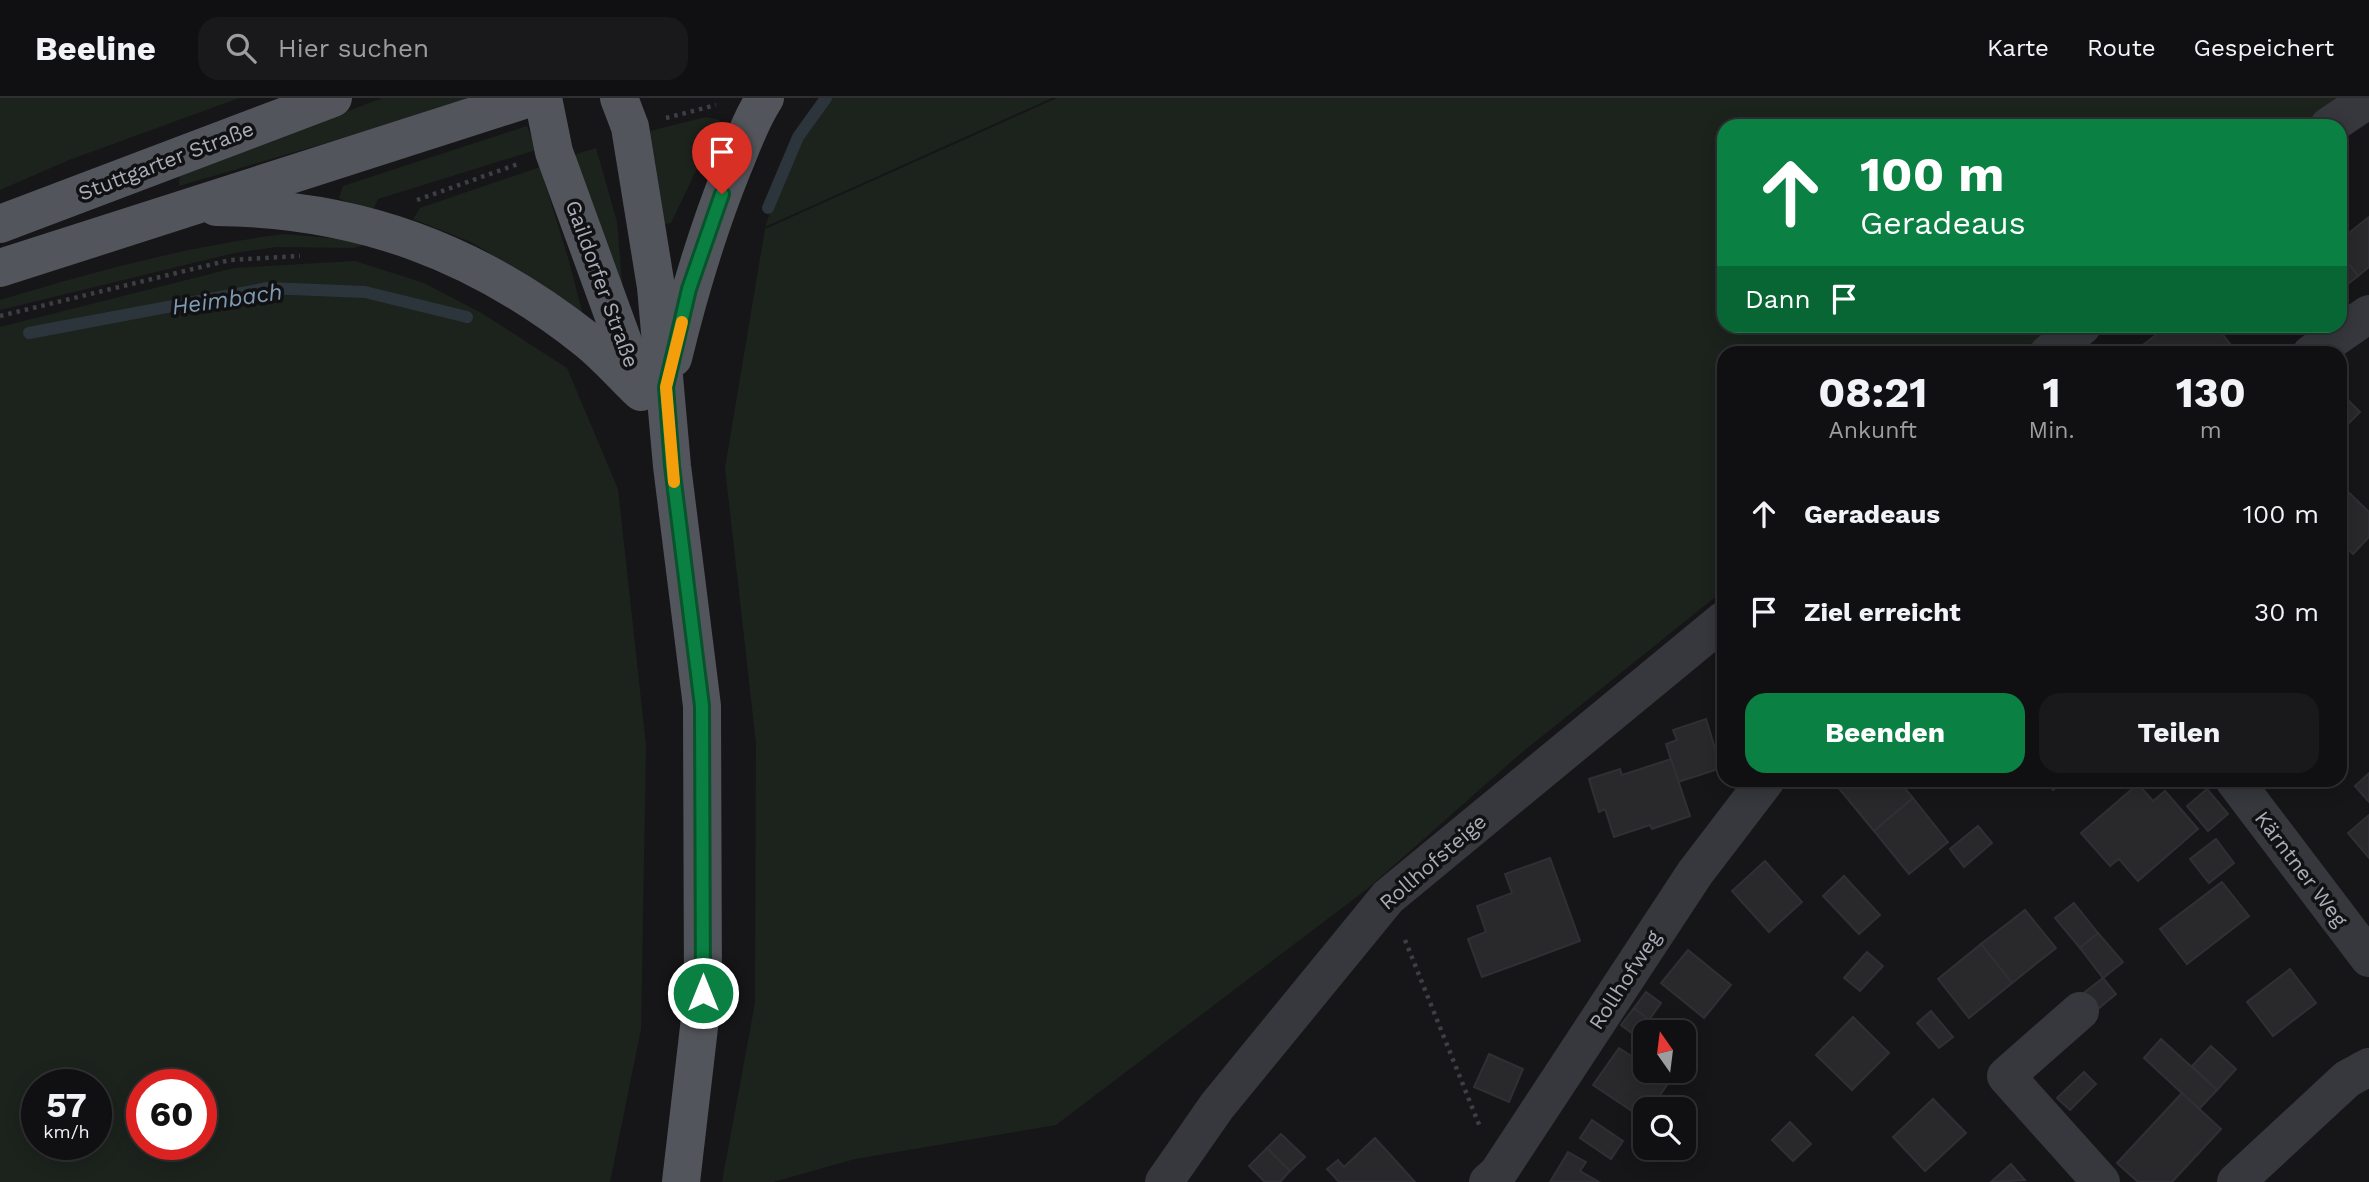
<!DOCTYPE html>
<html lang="de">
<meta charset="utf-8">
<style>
:root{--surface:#101012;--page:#19191b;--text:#f1f3f6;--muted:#9c9d9f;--line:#303032;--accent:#0b8043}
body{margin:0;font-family:"Work Sans",sans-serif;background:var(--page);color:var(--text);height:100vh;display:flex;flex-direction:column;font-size:26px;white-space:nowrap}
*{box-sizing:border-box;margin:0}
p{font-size:23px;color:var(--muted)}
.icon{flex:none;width:38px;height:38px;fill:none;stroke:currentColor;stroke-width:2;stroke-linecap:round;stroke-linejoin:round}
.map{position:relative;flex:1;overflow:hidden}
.side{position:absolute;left:1717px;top:248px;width:630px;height:441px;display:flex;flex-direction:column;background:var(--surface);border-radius:21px;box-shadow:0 4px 18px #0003,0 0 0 2px var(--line)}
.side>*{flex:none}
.banner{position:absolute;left:1717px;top:21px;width:630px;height:214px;border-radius:21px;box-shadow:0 4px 18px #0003,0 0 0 2px var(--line);background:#0b8043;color:#fff;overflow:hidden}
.needle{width:46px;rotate:346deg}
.controls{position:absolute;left:1633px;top:922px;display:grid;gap:14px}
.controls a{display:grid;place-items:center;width:63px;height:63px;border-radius:14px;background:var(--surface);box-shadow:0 4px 18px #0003,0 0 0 2px var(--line);font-size:35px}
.speed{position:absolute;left:21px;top:971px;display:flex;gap:14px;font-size:35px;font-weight:700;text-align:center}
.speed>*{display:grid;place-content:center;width:91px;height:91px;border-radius:50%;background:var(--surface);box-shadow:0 4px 18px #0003,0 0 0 2px var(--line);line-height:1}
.speed small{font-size:18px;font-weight:400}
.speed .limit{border:10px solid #d22;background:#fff;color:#111}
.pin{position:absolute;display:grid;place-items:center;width:60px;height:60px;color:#fff;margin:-72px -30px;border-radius:50% 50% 50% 0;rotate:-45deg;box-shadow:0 0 7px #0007}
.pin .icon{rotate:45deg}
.me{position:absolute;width:77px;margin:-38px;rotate:0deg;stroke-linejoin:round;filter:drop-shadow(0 0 5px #0008)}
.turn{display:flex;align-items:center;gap:24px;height:147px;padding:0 28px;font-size:32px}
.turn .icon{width:91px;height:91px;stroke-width:2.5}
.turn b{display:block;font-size:49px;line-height:60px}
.then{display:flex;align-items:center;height:66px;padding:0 28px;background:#0003;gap:14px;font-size:26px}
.eta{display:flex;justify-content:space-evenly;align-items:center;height:119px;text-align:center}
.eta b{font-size:42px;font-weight:700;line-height:49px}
.primary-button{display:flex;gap:14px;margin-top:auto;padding:14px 28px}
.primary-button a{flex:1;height:80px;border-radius:21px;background:var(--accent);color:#fff;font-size:28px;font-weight:700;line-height:80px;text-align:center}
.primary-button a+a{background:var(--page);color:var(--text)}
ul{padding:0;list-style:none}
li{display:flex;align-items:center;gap:21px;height:98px;padding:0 28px}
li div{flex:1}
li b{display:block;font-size:26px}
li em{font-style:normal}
header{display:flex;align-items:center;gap:42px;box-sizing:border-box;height:98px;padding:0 35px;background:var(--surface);border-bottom:2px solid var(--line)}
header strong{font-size:33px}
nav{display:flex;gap:38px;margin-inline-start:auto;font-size:24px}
.search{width:490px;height:63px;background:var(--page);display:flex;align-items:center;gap:18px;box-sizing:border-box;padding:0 24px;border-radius:21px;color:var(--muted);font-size:26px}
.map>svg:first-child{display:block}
.green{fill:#1c231d;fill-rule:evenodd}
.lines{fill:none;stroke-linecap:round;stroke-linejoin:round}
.stream{stroke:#2c353c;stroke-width:12}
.building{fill:#29292c;stroke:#303034;stroke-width:2}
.path{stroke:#3d3f44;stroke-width:4.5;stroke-dasharray:3.5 5;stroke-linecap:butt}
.minor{stroke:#37383d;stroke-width:38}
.primary{stroke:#53555c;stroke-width:38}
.route-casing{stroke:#07532c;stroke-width:18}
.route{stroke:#0b8043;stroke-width:12}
.slow{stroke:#f59e0b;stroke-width:12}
.labels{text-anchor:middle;stroke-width:7;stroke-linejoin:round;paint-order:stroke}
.street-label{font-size:21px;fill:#a8adb8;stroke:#111113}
.water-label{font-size:23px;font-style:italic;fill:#7f9bb3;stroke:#111113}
</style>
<header>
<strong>Beeline</strong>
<div class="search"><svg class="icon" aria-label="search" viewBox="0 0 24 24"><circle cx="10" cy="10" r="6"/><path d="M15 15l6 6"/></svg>Hier suchen</div>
<nav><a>Karte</a><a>Route</a><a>Gespeichert</a></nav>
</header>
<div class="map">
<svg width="2369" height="1084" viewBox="0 0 2369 1084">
<rect width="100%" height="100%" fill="#161618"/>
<!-- green -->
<g class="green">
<polygon points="0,0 239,0 69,62 0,92"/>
<polygon points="383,0 468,0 367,33 179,88 180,75"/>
<polygon points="826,0 1052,0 765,129 792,52"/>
<polygon points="1057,0 2341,0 2306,28 1724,28 1724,228 2055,228 2020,255 1724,256 1724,492 1520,656 1367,791 1056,1027 855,1061 773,1084 722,1084 755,905 756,645 725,370 765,131"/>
<polygon points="706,19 720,22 671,125 659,127 638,36"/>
<polygon points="527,28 536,52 378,101 371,116 339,100 343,88"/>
<polygon points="596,50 617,124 623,196 567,59"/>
<polygon points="540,69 568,160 587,232 525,177 471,144 413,121 420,110"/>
<path d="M285 136 363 143 361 148 354 150 276 149 234 155 0 212V202C93 174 188 148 285 136Z"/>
<path d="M355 163 424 185 483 216 567 270 618 391 646 647 641 931 610 1084H0V229L234 170ZM37 987H96V1046H37ZM201 987V1046H142V987Z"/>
</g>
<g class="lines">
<!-- stream -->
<g class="stream">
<polyline points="768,110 798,39 826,0"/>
<polyline points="29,235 268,190 365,194 467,219"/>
</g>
</g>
<!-- building -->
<g class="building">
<polygon points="2369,119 2369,169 2358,178 2340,154 2340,142"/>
<polygon points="2340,154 2358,178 2340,192"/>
<polygon points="2168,228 2216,228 2230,246 2219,256 2131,256"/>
<polygon points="2340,294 2360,314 2340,334"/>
<polygon points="2340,386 2369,414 2369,439 2353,456 2340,443"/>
<polygon points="1706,621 1721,670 1678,684 1666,646 1677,642 1673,632"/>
<polygon points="1671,661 1690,718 1652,731 1650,727 1614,739 1605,711 1599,714 1589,681 1620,671 1622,677"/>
<polygon points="2369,675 2369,704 2355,688"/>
<polygon points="1844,682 1898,682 1913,700 1874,733 1837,688"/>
<polygon points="2046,682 2066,682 2053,692"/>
<polygon points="2138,686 2153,703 2165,693 2198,731 2138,783 2119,761 2110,768 2081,735"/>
<polygon points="2207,691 2228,716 2208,733 2187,708"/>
<polygon points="1913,700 1948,744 1909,776 1874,733"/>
<polygon points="2369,717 2369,760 2348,735"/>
<polygon points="1978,728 1992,745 1964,769 1950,751"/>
<polygon points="2216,741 2234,765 2209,785 2190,761"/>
<polygon points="1550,760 1580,843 1482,879 1468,841 1486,834 1477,808 1512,795 1505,776"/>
<polygon points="1765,763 1802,804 1769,834 1732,793"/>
<polygon points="1844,778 1880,817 1859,836 1823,798"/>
<polygon points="2222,784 2249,818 2187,866 2160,831"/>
<polygon points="2074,805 2098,835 2080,850 2055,820"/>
<polygon points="2025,812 2056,850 2012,885 1981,846"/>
<polygon points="2098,835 2123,864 2103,880 2080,850"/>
<polygon points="1981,846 2012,885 1969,920 1938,881"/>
<polygon points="1688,852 1731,887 1704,920 1661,885"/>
<polygon points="1867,854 1883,868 1860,893 1844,880"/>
<polygon points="2290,871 2316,905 2273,938 2247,904"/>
<polygon points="2103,880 2116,896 2093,915 2080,898"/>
<polygon points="1646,894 1661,905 1649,922 1634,910"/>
<polygon points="1634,910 1661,931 1659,934 1645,934 1645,945 1621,927"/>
<polygon points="1931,913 1953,939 1939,950 1917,925"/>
<polygon points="1853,919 1889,955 1852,992 1816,957"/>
<polygon points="2161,941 2217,992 2199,1011 2144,960"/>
<polygon points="2211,948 2236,971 2217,992 2192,968"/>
<polygon points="1619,950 1645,967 1645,973 1653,973 1669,984 1650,1012 1645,1012 1644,1021 1593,987"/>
<polygon points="1489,956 1523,971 1509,1004 1474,989"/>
<polygon points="2084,974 2096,986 2070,1012 2057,1000"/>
<polygon points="2182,995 2221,1031 2172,1084 2138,1084 2117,1065"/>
<polygon points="1933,1001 1966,1035 1925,1073 1893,1039"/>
<polygon points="1592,1022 1623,1043 1611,1061 1580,1040"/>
<polygon points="1790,1024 1811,1046 1793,1063 1772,1042"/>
<polygon points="1281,1036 1305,1059 1290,1073 1267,1050"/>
<polygon points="1375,1040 1415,1084 1339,1084 1327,1071 1338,1062 1344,1069"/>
<polygon points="1267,1050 1290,1073 1280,1084 1265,1084 1249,1068"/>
<polygon points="1568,1054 1586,1064 1580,1073 1599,1084 1550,1084"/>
<polygon points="2011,1066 2025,1082 1991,1084"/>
</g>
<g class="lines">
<!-- path -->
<g class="path">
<polyline points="666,20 716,7"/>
<polyline points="417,102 518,66"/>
<polyline points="0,218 230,162 300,158"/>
<polyline points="1405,842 1480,1029"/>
</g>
<!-- minor -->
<g class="minor">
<polyline points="2329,28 2369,1"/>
<polyline points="2048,256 2082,228"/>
<polyline points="2311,256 2369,216"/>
<polyline points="2234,682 2369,860"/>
<polyline points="2080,913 2006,978 2101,1084"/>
<polyline points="1164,1084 1217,1008 1388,799 1724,522"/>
<polyline points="1488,1084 1498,1075 1695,775 1766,682"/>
<polyline points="2236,1084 2347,981 2369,969"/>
</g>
<!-- primary -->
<g class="primary">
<polyline points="543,0 554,54 638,285"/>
<polyline points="619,0 630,29 656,189 672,368 702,608 703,895 681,1084"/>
<path d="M216 109C358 110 476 154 587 242 606 257 623 277 641 294"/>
<polyline points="0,126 333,0"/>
<polyline points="0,170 530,0"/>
<path d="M673 260C689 194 708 131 733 69 743 45 751 21 765 0"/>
</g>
</g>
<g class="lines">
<defs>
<polyline id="route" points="703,895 702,608 672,368 666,289 689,191 722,96"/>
</defs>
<!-- route casing -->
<use href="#route" class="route-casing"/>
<!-- route -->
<use href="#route" class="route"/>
<!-- slow -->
<polyline class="slow" points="674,384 666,289 682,224"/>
</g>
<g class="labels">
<!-- street labels -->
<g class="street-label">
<text transform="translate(166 63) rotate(-21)" y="7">Stuttgarter Straße</text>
<text transform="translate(602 186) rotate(70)" y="7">Gaildorfer Straße</text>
<text transform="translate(1433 764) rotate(-41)" y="7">Rollhofsteige</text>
<text transform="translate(2301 771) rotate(53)" y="7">Kärntner Weg</text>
<text transform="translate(1625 882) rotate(-57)" y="7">Rollhofweg</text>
</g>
<!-- water labels -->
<g class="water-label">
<text transform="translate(227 201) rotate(-8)" y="8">Heimbach</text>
</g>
</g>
</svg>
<div class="controls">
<a><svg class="needle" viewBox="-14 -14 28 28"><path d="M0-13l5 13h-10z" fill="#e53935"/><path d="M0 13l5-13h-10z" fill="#9c9d9f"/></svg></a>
<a><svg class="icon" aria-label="search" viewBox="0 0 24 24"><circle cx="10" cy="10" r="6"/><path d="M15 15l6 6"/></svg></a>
</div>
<div class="speed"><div>57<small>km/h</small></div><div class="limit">60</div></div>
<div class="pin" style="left:722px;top:96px;background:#d93025"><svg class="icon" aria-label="arrive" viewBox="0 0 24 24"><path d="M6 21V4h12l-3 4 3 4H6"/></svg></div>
<svg class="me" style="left:703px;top:895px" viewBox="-20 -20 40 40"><circle r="17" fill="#0b8043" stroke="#fff" stroke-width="3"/><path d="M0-11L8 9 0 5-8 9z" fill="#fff"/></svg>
<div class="banner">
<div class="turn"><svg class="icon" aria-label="ahead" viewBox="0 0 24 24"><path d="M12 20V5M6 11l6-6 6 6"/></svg><div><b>100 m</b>Geradeaus</div></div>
<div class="then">Dann<svg class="icon" aria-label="arrive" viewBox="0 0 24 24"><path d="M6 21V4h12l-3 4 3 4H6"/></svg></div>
</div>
<section class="side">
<div class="eta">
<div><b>08:21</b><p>Ankunft</p></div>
<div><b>1</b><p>Min.</p></div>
<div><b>130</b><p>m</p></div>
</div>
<ul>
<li><svg class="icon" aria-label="ahead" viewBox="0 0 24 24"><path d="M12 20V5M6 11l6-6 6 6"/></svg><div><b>Geradeaus</b></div><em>100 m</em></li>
<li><svg class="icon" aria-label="arrive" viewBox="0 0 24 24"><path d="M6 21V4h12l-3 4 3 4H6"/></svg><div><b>Ziel erreicht</b></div><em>30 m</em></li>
</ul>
<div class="primary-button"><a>Beenden</a><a>Teilen</a></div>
</section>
</div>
